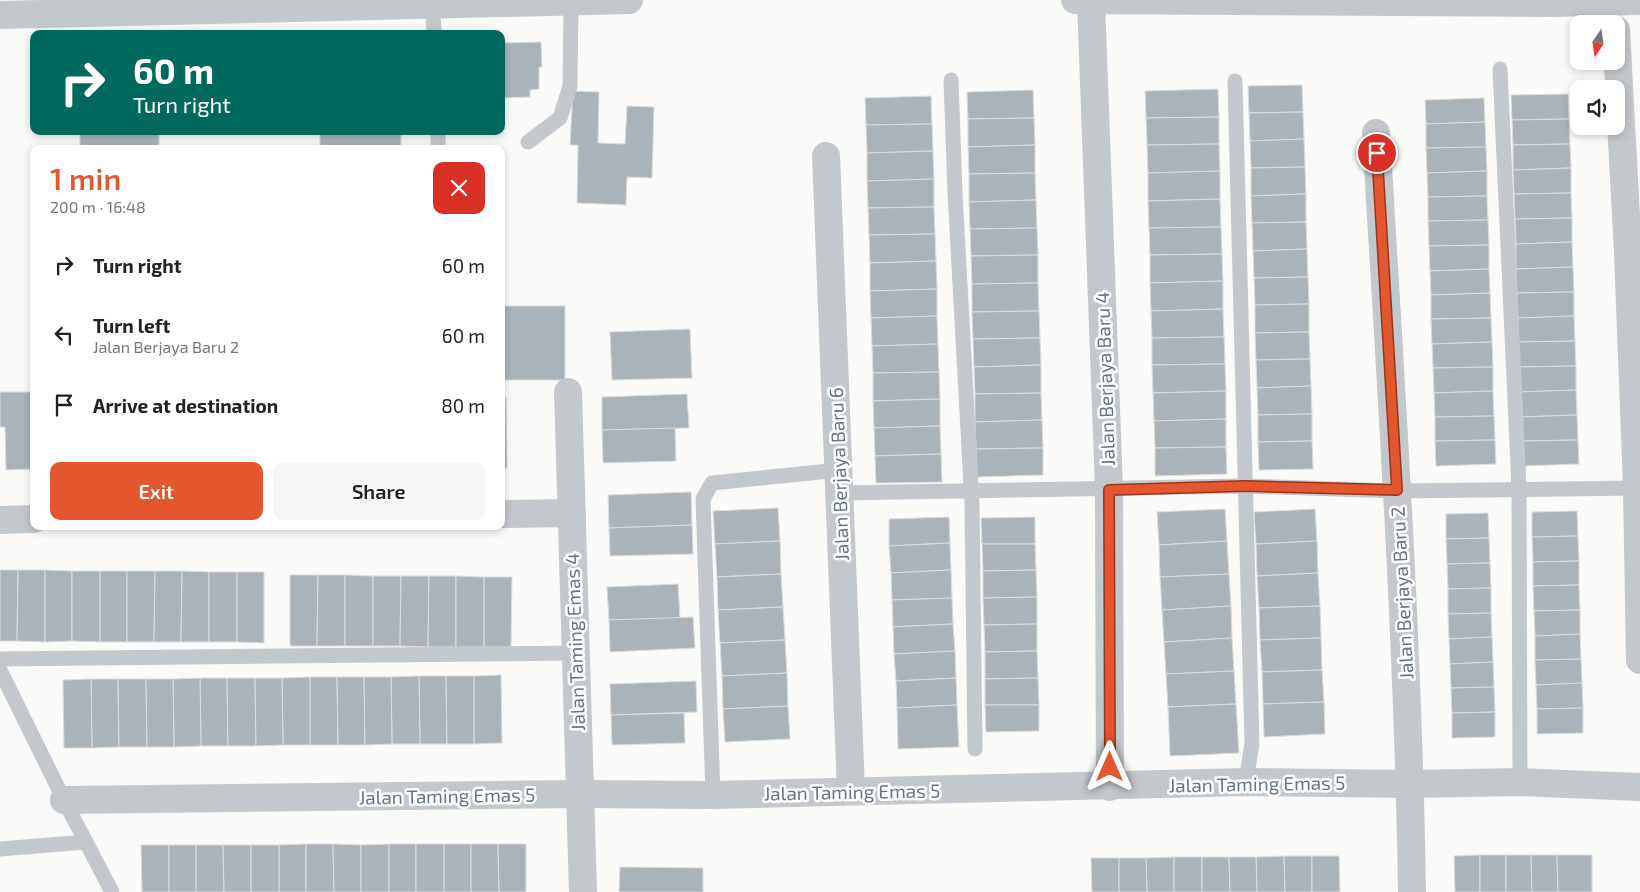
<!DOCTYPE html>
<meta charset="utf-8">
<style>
:root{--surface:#fff;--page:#f6f6f6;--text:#222;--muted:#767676;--accent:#e4572e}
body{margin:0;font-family:"Exo 2",sans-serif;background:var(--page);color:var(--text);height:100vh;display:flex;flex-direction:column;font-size:19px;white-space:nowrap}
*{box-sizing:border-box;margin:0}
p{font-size:16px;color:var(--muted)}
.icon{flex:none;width:28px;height:28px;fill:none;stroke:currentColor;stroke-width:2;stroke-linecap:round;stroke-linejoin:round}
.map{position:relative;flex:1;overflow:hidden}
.drawer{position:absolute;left:30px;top:145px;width:475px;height:385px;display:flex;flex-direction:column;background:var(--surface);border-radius:10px;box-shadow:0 2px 8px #0003}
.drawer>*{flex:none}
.top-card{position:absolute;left:30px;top:30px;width:475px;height:105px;border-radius:10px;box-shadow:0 2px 8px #0003;background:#00695c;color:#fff;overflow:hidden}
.needle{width:32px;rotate:193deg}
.controls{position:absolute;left:1570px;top:15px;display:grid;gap:10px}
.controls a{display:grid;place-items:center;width:55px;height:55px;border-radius:10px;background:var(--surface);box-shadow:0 2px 8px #0003;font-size:25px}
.pin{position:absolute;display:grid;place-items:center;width:42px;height:42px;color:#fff;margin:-21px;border:2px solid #fff;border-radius:50%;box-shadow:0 1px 5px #0007}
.me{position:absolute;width:55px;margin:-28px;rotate:0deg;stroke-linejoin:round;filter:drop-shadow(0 0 4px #0008)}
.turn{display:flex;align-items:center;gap:18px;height:105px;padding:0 20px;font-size:22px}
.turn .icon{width:65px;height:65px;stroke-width:2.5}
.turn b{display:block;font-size:35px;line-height:42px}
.round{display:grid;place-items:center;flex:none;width:52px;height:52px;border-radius:10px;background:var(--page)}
.overview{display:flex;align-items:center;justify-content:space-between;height:85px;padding:0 20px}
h1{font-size:30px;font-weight:600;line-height:38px;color:var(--accent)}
.action{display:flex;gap:10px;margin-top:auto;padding:10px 20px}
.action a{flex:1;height:58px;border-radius:10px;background:var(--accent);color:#fff;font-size:20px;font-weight:600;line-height:58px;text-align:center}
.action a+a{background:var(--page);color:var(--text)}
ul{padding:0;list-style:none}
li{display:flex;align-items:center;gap:15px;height:70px;padding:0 20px}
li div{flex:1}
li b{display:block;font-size:19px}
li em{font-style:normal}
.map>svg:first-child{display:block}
.building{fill:#aab3b9;stroke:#dcdcda}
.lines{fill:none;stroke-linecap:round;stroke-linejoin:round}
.lane{stroke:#c3c8cc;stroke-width:15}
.street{stroke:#c3c8cc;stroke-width:28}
.route-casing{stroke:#94391e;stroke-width:12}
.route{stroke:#e4572e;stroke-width:9}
.labels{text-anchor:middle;stroke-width:5;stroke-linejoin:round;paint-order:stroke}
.street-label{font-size:19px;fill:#657683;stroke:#fff}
</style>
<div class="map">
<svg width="1640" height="892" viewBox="0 0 1640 892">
<rect width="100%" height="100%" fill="#fafaf8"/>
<!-- building -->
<g class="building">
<polygon points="541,42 542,67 539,67 539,89 530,90 530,97 501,98 501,43"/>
<polygon points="1302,85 1303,112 1249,113 1248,86"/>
<polygon points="1218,89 1219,117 1146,118 1145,91"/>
<polygon points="1033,90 1034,118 968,119 967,92"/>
<polygon points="573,91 599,92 598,143 625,144 627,106 654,107 652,178 627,177 626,205 577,203 578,145 570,145"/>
<polygon points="1568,94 1569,119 1512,120 1511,95"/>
<polygon points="931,96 932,124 866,125 865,98"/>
<polygon points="1484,98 1485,122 1426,124 1425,100"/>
<polygon points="1303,112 1304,139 1250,141 1249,113"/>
<polygon points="1219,117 1219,144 1147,145 1146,118"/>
<polygon points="1034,118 1035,145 968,147 968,119"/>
<polygon points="1569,119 1570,144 1513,145 1512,120"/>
<polygon points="1485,122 1486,147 1426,148 1426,124"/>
<polygon points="932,124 933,151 867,153 866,125"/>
<rect x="80" y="131" width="79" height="18"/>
<polygon points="320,131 401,131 401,146 320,148"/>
<polygon points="1304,139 1305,167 1251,168 1250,141"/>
<polygon points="1219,144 1220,171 1148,173 1147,145"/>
<polygon points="1570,144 1571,168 1513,170 1513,145"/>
<polygon points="1035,145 1035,173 969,174 968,147"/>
<polygon points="267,147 309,149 267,149"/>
<polygon points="1486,147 1487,171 1427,173 1426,148"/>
<polygon points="933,151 934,179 867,181 867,153"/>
<polygon points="1305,167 1306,194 1251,196 1251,168"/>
<polygon points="1571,168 1571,193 1514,194 1513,170"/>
<polygon points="1220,171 1220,199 1148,201 1148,173"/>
<polygon points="1487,171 1487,196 1428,197 1427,173"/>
<polygon points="1035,173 1036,200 969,202 969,174"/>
<polygon points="934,179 934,207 868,208 867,181"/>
<polygon points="1571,193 1572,218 1515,219 1514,194"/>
<polygon points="1306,194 1306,222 1252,223 1251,196"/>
<polygon points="1487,196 1488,220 1428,221 1428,197"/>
<polygon points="1220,199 1221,227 1149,228 1148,201"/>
<polygon points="1036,200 1037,228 970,229 969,202"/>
<polygon points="934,207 935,234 869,235 868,208"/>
<polygon points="1572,218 1572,242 1516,244 1515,219"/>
<polygon points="1488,220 1489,245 1429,246 1428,221"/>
<polygon points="1306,222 1307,249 1253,251 1252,223"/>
<polygon points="1221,227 1222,254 1150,255 1149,228"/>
<polygon points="1037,228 1038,255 971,256 970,229"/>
<polygon points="935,234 936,261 870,263 869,235"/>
<polygon points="1572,242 1573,267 1516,269 1516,244"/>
<polygon points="1489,245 1489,269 1430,271 1429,246"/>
<polygon points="1307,249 1308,277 1254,278 1253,251"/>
<polygon points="1222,254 1223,281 1150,283 1150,255"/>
<polygon points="1038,255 1038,283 972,284 971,256"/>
<polygon points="936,261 937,289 870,291 870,263"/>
<polygon points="1573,267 1574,292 1517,293 1516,269"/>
<polygon points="1489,269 1490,293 1431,295 1430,271"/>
<polygon points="1308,277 1309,304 1255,305 1254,278"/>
<polygon points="1223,281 1223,309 1151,311 1150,283"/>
<polygon points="1038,283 1039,311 972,312 972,284"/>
<polygon points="937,289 937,316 871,318 870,291"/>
<polygon points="1574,292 1574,316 1518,318 1517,293"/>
<polygon points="1490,293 1491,318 1431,319 1431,295"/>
<polygon points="1309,304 1309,332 1255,333 1255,305"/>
<rect x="501" y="306" width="64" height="74"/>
<polygon points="1223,309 1224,337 1152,338 1151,311"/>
<polygon points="1039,311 1040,338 973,339 972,312"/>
<polygon points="937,316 938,344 872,346 871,318"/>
<polygon points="1574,316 1575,341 1518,342 1518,318"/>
<polygon points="1491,318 1492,342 1432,344 1431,319"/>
<polygon points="690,329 692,378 612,380 610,332"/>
<polygon points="1309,332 1310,359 1256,360 1255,333"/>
<polygon points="1224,337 1225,364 1152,365 1152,338"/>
<polygon points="1040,338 1041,365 974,367 973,339"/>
<polygon points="1575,341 1576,366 1519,367 1518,342"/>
<polygon points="1492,342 1493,367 1433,368 1432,344"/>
<polygon points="938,344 939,372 873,373 872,346"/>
<polygon points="1310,359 1311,386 1257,388 1256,360"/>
<polygon points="1225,364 1226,391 1153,393 1152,365"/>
<polygon points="1041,365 1041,393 975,394 974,367"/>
<polygon points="1576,366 1576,390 1520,392 1519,367"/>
<polygon points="1493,367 1493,391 1434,393 1433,368"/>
<polygon points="939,372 940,399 873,401 873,373"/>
<polygon points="1311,386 1312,414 1258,415 1257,388"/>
<polygon points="1576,390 1577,415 1520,417 1520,392"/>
<polygon points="1226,391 1226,419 1154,421 1153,393"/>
<polygon points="1493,391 1494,416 1435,417 1434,393"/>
<polygon points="0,392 34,392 34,469 6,470 5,427 0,427"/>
<polygon points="1041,393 1042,420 975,422 975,394"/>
<polygon points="687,394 689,428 602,430 602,397"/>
<polygon points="501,398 506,398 507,468 501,468"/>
<polygon points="940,399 940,426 874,428 873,401"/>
<polygon points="1312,414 1312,441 1258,442 1258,415"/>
<polygon points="1577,415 1578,440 1521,441 1520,417"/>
<polygon points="1494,416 1495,440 1435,441 1435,417"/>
<polygon points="1226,419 1226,447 1155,448 1154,421"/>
<polygon points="1042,420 1043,448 976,449 975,422"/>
<polygon points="940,426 941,454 875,456 874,428"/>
<polygon points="675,428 676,461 603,463 602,430"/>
<polygon points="1495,440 1496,464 1436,466 1435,441"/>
<polygon points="1578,440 1579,464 1522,466 1521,441"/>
<polygon points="1312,441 1313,469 1259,470 1258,442"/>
<polygon points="1226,447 1227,474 1155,476 1155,448"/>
<polygon points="1043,448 1043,475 977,477 976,449"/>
<polygon points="941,454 942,482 876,483 875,456"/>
<polygon points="691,492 692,525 609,528 608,495"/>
<polygon points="778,508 780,541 715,544 713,511"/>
<polygon points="1225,509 1227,541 1159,545 1157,512"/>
<polygon points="1315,509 1317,541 1256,544 1254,512"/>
<polygon points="1577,511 1578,536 1532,537 1532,512"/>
<polygon points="1488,513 1489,538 1446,539 1446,514"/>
<polygon points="949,517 950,543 889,546 889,519"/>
<polygon points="1035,517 1035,544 982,544 981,518"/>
<polygon points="692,525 693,554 610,556 609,528"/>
<polygon points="1578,536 1579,561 1533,562 1532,537"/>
<polygon points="1489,538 1490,563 1447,564 1446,539"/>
<polygon points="780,541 781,574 717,577 715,544"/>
<polygon points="1227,541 1229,574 1160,577 1159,545"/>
<polygon points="1317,541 1318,573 1257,576 1256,544"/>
<polygon points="950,543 951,570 891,573 889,546"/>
<polygon points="982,544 1035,544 1036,570 983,571"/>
<polygon points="1579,561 1579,585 1533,586 1533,562"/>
<polygon points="1490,563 1491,588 1448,589 1447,564"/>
<polygon points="0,570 18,570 17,641 0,641"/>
<polygon points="18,570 45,570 45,642 17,641"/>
<polygon points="45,570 72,571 72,641 45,642"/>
<polygon points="951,570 952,598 892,600 891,573"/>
<polygon points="1036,570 1037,597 983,598 983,571"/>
<polygon points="72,571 100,571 100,642 72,641"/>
<rect x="100" y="571" width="27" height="71"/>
<polygon points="127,571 155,571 154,642 127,642"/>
<polygon points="155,571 182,571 181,642 154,642"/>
<polygon points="182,571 209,572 209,642 181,642"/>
<rect x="209" y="572" width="28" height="70"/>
<polygon points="237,572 264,572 264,643 237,642"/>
<polygon points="1318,573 1320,606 1259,608 1257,576"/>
<polygon points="781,574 783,607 718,610 717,577"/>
<polygon points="1229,574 1231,606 1162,610 1160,577"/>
<polygon points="290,575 318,575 317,646 290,646"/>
<polygon points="318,575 345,575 345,646 317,646"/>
<polygon points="345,575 373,576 373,646 345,646"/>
<polygon points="373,576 401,576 400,646 373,646"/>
<polygon points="401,576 429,576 428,647 400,646"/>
<polygon points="429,576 456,576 456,647 428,647"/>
<polygon points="456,576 484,577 484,647 456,647"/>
<polygon points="484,577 512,577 511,647 484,647"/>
<polygon points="678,584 680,618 609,620 607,587"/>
<polygon points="1579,585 1580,610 1534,611 1533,586"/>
<polygon points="1491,588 1491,613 1448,614 1448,589"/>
<polygon points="1037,597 1037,624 984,625 983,598"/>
<polygon points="952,598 953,624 893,627 892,600"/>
<polygon points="1231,606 1232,638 1164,642 1162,610"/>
<polygon points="1320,606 1321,638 1260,640 1259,608"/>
<polygon points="783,607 785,640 720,643 718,610"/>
<polygon points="1580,610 1580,634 1535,636 1534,611"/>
<polygon points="1491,613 1492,637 1449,639 1448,614"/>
<polygon points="693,617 695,648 610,652 609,620"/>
<polygon points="953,624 955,651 894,654 893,627"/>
<polygon points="1037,624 1037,651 985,652 984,625"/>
<polygon points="1580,634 1581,659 1535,660 1535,636"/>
<polygon points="1492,637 1493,662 1450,664 1449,639"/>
<polygon points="1232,638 1234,671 1166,674 1164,642"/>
<polygon points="1321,638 1322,670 1262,672 1260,640"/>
<polygon points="785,640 787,673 722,676 720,643"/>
<polygon points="955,651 956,678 896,681 894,654"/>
<polygon points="1037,651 1038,678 985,679 985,652"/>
<polygon points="1581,659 1582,683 1536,685 1535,660"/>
<polygon points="1493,662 1494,687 1451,688 1450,664"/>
<polygon points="1322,670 1324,702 1263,704 1262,672"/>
<polygon points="1234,671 1236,704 1168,707 1166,674"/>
<polygon points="787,673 788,706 723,709 722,676"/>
<polygon points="501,675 502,743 474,744 474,676"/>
<polygon points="419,676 446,676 447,744 420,744"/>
<polygon points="419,676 420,744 392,744 391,677"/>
<polygon points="446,676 474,676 474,744 447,744"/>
<polygon points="310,677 337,677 338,745 310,745"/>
<polygon points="310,677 310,745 283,745 282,678"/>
<polygon points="337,677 364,677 365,745 338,745"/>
<polygon points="364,677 391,677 392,744 365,745"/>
<polygon points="200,678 227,678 228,746 201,746"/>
<polygon points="200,678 201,746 174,747 173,679"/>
<polygon points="227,678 255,678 256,746 228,746"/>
<polygon points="255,678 282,678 283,745 256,746"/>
<polygon points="956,678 957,705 897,708 896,681"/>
<polygon points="1038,678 1039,705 985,705 985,679"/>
<polygon points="91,679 118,679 119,747 92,748"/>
<polygon points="91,679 92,748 64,748 63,680"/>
<polygon points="118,679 146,679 147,747 119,747"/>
<polygon points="146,679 173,679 174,747 147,747"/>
<polygon points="696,681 697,712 611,715 610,684"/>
<polygon points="1582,683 1583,708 1537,709 1536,685"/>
<polygon points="1494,687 1495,712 1452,713 1451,688"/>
<polygon points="1324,702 1325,734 1264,737 1263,704"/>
<polygon points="1236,704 1239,753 1170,756 1168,707"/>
<polygon points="957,705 959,747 898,749 897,708"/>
<polygon points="985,705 1039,705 1039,731 986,732"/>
<polygon points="788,706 790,739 725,742 723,709"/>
<polygon points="1583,708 1583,733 1537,734 1537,709"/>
<polygon points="1495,712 1495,737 1452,738 1452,713"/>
<polygon points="684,713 685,743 612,745 611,715"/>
<polygon points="306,844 306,892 279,892 279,845"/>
<polygon points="306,844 333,844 334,892 306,892"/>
<polygon points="333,844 361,845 361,892 334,892"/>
<polygon points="389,844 389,892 361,892 361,845"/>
<rect x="389" y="844" width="27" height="48"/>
<rect x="416" y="844" width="28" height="48"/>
<rect x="444" y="844" width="27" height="48"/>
<polygon points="471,844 498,844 499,892 471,892"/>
<polygon points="498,844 526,844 526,892 499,892"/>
<polygon points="141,845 169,845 169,892 142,892"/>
<rect x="169" y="845" width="27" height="47"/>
<polygon points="196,845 223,845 224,892 196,892"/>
<polygon points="223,845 251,845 251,892 224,892"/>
<rect x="251" y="845" width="28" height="47"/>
<polygon points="1480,855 1480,892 1455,892 1454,856"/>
<rect x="1480" y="855" width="26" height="37"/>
<polygon points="1506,855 1531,855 1532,892 1506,892"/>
<polygon points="1531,855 1557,855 1558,892 1532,892"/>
<polygon points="1557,855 1592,855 1592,892 1558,892"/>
<polygon points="1284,856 1285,892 1257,892 1256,857"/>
<polygon points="1284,856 1312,856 1312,892 1285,892"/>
<polygon points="1312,856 1339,856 1340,892 1312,892"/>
<polygon points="1174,857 1174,892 1147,892 1146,858"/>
<rect x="1174" y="857" width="28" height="35"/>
<polygon points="1202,857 1229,857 1230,892 1202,892"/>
<polygon points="1229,857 1256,857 1257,892 1230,892"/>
<polygon points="1091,858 1119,858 1119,892 1092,892"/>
<polygon points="1119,858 1146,858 1147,892 1119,892"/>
<polygon points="620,867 703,868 703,892 619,892"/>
</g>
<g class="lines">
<!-- lane -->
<g class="lane">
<polyline points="433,5 434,34"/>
<polyline points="1500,69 1519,489 1520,782"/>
<polyline points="951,80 955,193 972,503 975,749"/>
<polyline points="1235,81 1252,743 1246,782"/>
<polyline points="438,131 438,149"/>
<polyline points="528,142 560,118 570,86 571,1"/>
<polyline points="840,493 1245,486 1397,491 1637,488"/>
<polyline points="0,659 576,653"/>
<polyline points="0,670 64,800 112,892"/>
<polyline points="713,795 703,499 712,483 839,470"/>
<polyline points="0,849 86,842"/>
</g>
<!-- street -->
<g class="street">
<polyline points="1075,0 1550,3 1640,1"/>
<polyline points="1091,1 1109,490 1110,787"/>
<polyline points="0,15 629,0"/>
<polyline points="1616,30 1628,253 1637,488 1640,660"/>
<path d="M1376 133C1391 386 1408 639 1412 892"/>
<polyline points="826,156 851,791"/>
<polyline points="568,392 583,892"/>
<polyline points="501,514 572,513"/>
<polyline points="0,520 34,519"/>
<polyline points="64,800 580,794 713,795 1246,782 1410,784 1520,782 1640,787"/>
</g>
</g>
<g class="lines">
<defs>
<polyline id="route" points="1110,767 1109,490 1245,486 1397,490 1377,153"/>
</defs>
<!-- route casing -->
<use href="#route" class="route-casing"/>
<!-- route -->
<use href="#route" class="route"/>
</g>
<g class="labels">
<!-- street labels -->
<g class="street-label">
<text transform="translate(1105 379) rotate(-92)" y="7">Jalan Berjaya Baru 4</text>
<text transform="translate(839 474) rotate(-92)" y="7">Jalan Berjaya Baru 6</text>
<text transform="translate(1402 593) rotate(-93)" y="7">Jalan Berjaya Baru 2</text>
<text transform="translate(575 642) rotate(-92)" y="7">Jalan Taming Emas 4</text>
<text transform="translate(1257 784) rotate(-1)" y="7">Jalan Taming Emas 5</text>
<text transform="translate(852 792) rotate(-1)" y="7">Jalan Taming Emas 5</text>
<text transform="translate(447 796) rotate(-1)" y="7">Jalan Taming Emas 5</text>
</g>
</g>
</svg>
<div class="controls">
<a><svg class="needle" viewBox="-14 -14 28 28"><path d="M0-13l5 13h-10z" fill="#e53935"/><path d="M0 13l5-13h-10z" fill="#767676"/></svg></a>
<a><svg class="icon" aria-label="sound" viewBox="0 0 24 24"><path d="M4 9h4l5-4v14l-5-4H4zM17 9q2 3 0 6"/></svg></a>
</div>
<div class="pin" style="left:1377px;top:153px;background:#d93025"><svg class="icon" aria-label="arrive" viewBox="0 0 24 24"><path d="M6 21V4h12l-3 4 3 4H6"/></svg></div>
<svg class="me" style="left:1110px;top:767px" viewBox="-20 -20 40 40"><path d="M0-17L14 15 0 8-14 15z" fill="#e4572e" stroke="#fff" stroke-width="4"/></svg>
<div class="top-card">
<div class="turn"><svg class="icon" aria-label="right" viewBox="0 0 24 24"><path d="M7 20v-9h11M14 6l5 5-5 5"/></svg><div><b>60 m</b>Turn right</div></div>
</div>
<section class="drawer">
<div class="overview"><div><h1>1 min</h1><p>200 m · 16:48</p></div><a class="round" style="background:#d93025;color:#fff"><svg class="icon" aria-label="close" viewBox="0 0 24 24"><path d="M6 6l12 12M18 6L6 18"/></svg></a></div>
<ul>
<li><svg class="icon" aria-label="right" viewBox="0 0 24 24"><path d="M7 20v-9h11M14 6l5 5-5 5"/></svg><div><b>Turn right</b></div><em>60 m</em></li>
<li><svg class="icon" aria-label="left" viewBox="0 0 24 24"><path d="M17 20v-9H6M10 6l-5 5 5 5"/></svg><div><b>Turn left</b><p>Jalan Berjaya Baru 2</p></div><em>60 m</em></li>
<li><svg class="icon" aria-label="arrive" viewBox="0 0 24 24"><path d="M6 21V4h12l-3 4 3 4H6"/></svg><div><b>Arrive at destination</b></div><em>80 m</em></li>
</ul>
<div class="action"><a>Exit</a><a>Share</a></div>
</section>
</div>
